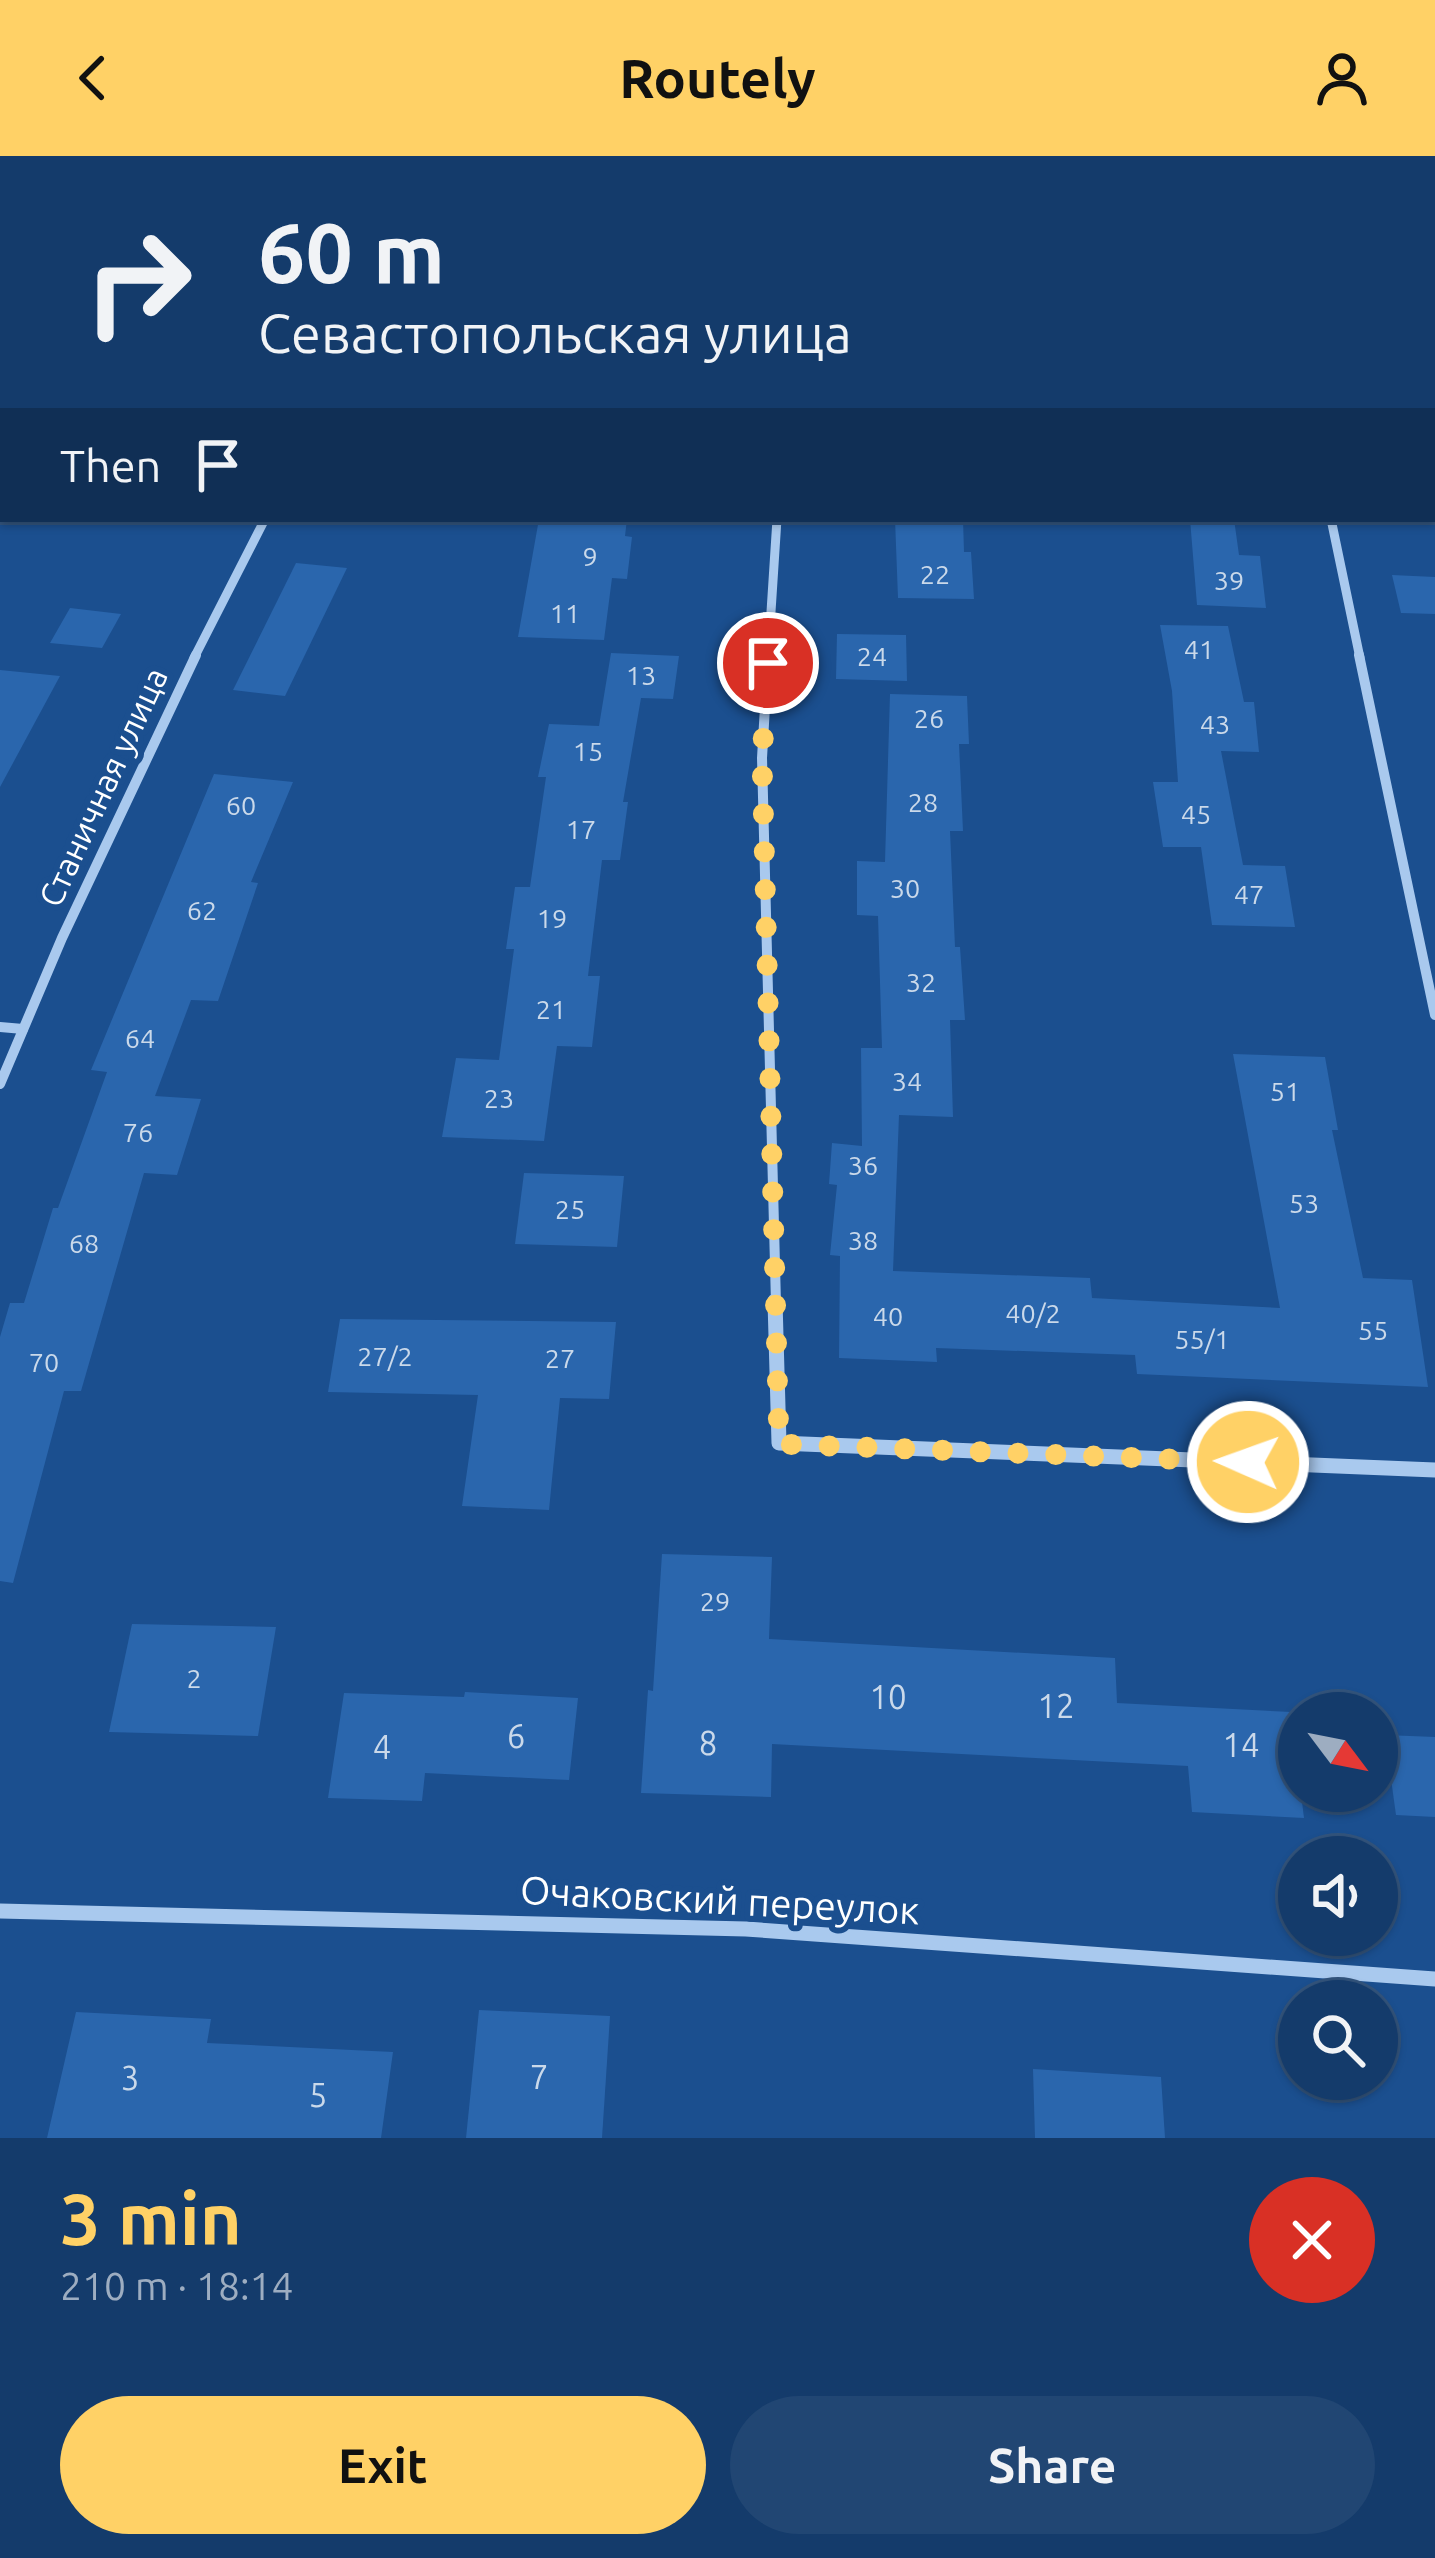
<!DOCTYPE html>
<meta charset="utf-8">
<style>
:root{--surface:#143b6b;--page:#214673;--text:#f1f3f6;--muted:#9dadc1;--line:#33557e;--accent:#ffd166}
body{margin:0;font-family:Ubuntu,sans-serif;background:var(--page);color:var(--text);height:100vh;display:flex;flex-direction:column;font-size:45px;white-space:nowrap}
*{box-sizing:border-box;margin:0}
p{font-size:39px;color:var(--muted)}
.icon{flex:none;width:66px;height:66px;fill:none;stroke:currentColor;stroke-width:2;stroke-linecap:round;stroke-linejoin:round}
.map{position:relative;height:1982px;overflow:hidden}
.side{display:flex;flex-direction:column;background:var(--surface);flex:1}
.side>*{flex:none}
.guide{position:absolute;left:0px;top:0px;width:1437px;height:366px;box-shadow:0 3px 9px #0004,0 0 0 3px var(--line);background:#143b6b;color:var(--text);overflow:hidden}
.needle{width:78px;rotate:122deg}
.tools{position:absolute;left:1278px;top:1536px;display:grid;gap:24px}
.tools a{display:grid;place-items:center;width:120px;height:120px;border-radius:50%;background:var(--surface);box-shadow:0 3px 9px #0004,0 0 0 3px var(--line);font-size:60px}
.pin{position:absolute;display:grid;place-items:center;width:102px;height:102px;color:#fff;margin:-51px;border:6px solid #fff;border-radius:50%;box-shadow:0 3px 12px #0007}
.me{position:absolute;width:132px;margin:-66px;rotate:272deg;stroke-linejoin:round;filter:drop-shadow(0 0 9px #0008)}
.turn{display:flex;align-items:center;gap:42px;height:252px;padding:0 60px;font-size:54px}
.turn .icon{width:156px;height:156px;stroke-width:2.5}
.turn b{display:block;font-size:84px;line-height:102px}
.then{display:flex;align-items:center;height:114px;padding:0 60px;background:#0003;gap:24px;font-size:45px}
.round{display:grid;place-items:center;flex:none;width:126px;height:126px;border-radius:63px;background:var(--page)}
.head{display:flex;align-items:center;justify-content:space-between;height:204px;padding:0 60px}
h1{font-size:72px;font-weight:700;line-height:90px;color:var(--accent)}
.cta{display:flex;gap:24px;margin-top:auto;padding:24px 60px}
.cta a{flex:1;height:138px;border-radius:72px;background:var(--accent);color:#111;font-size:48px;font-weight:700;line-height:138px;text-align:center}
.cta a+a{background:var(--page);color:var(--text)}
header{display:flex;justify-content:space-between;align-items:center;height:156px;padding:0 60px;background:var(--accent);color:#111;font-size:54px;font-weight:700}
.map>svg:first-child{display:block}
.building{fill:#2a66ad}
.lines{fill:none;stroke-linecap:round;stroke-linejoin:round}
.minor-far2{stroke:#a9c9ee;stroke-width:9}
.minor-far1{stroke:#a9c9ee;stroke-width:10}
.minor{stroke:#a9c9ee;stroke-width:15}
.route{stroke:#ffd166;stroke-width:21;stroke-dasharray:0 37.8}
.labels{text-anchor:middle;stroke-width:12;stroke-linejoin:round;paint-order:stroke}
.number-label{font-size:27px;fill:#cad9ea}
.street-label{font-size:33px;fill:#fff;stroke:#1b4f8f}
.near-number-label{font-size:33px;fill:#cad9ea}
.near-street-label{font-size:39px;fill:#fff;stroke:#1b4f8f}
</style>
<header><svg class="icon" aria-label="back" viewBox="0 0 24 24"><path d="M15 5l-7 7 7 7"/></svg>Routely<svg class="icon" aria-label="person" viewBox="0 0 24 24"><circle cx="12" cy="8" r="4"/><path d="M4 21q1-7 8-7t8 7"/></svg></header>
<div class="map">
<svg width="1435" height="1982" viewBox="0 0 1435 1982">
<rect width="100%" height="100%" fill="#1b4f8f"/>
<!-- building -->
<g class="building">
<polygon points="539,363 627,363 625,380 632,381 627,423 612,422 604,484 518,481"/>
<polygon points="895,363 963,363 964,396 971,396 974,443 898,442"/>
<polygon points="1190,363 1234,363 1239,399 1260,400 1266,452 1197,449"/>
<polygon points="296,407 347,412 285,540 233,534"/>
<polygon points="1392,419 1435,421 1435,458 1401,457"/>
<polygon points="70,452 121,458 102,492 50,487"/>
<polygon points="1160,469 1228,470 1244,546 1254,546 1259,596 1221,595 1243,709 1285,710 1295,771 1212,769 1201,691 1163,691 1153,626 1178,626 1172,535"/>
<polygon points="837,478 906,479 907,525 836,523"/>
<polygon points="611,497 679,500 673,543 641,542 623,646 628,646 620,704 602,704 588,820 600,820 592,891 557,890 544,985 442,981 456,902 499,904 514,793 506,793 515,731 530,731 546,621 538,621 549,568 599,570"/>
<polygon points="0,514 60,520 0,631"/>
<polygon points="890,538 967,540 969,588 959,588 963,675 950,675 955,791 960,791 965,864 950,864 953,961 899,959 893,1115 1090,1122 1092,1142 1280,1152 1233,898 1325,901 1338,974 1332,974 1363,1122 1412,1124 1428,1231 1137,1218 1135,1199 936,1192 937,1206 839,1202 840,1100 830,1099 837,1029 829,1028 832,987 862,990 861,892 882,892 878,760 857,759 857,705 885,706"/>
<polygon points="214,618 293,626 251,726 258,727 218,845 191,844 155,940 201,943 177,1019 144,1017 81,1235 64,1235 13,1427 0,1425 0,1181 10,1147 24,1147 53,1052 58,1052 107,916 91,914"/>
<polygon points="524,1017 624,1020 617,1091 515,1088"/>
<polygon points="340,1163 616,1166 609,1243 560,1242 549,1354 462,1350 478,1239 328,1236"/>
<polygon points="662,1398 772,1401 769,1483 1115,1502 1117,1547 1291,1556 1304,1662 1192,1656 1188,1610 772,1588 771,1641 641,1637 648,1534 653,1535"/>
<polygon points="132,1468 276,1471 258,1580 109,1576"/>
<polygon points="465,1536 578,1542 569,1624 425,1617 422,1645 328,1642 344,1537 464,1541"/>
<polygon points="1385,1579 1435,1581 1435,1661 1396,1659"/>
<polygon points="479,1854 610,1860 602,1982 466,1982"/>
<polygon points="76,1856 211,1863 207,1887 393,1896 381,1982 47,1982"/>
<polygon points="1033,1913 1161,1921 1165,1982 1035,1982"/>
</g>
<g class="lines">
<!-- minor-far2 -->
<g class="minor-far2">
<polyline points="1331,363 1360,502"/>
<polyline points="194,502 265,363"/>
<polyline points="768,502 777,363"/>
</g>
<!-- minor-far1 -->
<g class="minor-far1">
<polyline points="768,499 762,602 776,1148"/>
<polyline points="1359,499 1435,859"/>
<polyline points="0,871 23,873"/>
<polyline points="0,928 62,782 196,499"/>
</g>
<!-- minor -->
<g class="minor">
<polyline points="775,1145 779,1287 1435,1314"/>
<polyline points="0,1755 746,1773 1435,1823"/>
</g>
</g>
<g class="lines">
<!-- route -->
<polyline class="route" points="768,507 762,602 779,1288 1248,1306"/>
</g>
<g class="labels">
<!-- number labels -->
<g class="number-label">
<text x="590" y="410">9</text>
<text x="935" y="428">22</text>
<text x="1229" y="434">39</text>
<text x="565" y="467">11</text>
<text x="1199" y="503">41</text>
<text x="872" y="510">24</text>
<text x="641" y="529">13</text>
<text x="929" y="572">26</text>
<text x="1215" y="578">43</text>
<text x="588" y="605">15</text>
<text x="923" y="656">28</text>
<text x="241" y="659">60</text>
<text x="1196" y="668">45</text>
<text x="581" y="683">17</text>
<text x="905" y="742">30</text>
<text x="1249" y="748">47</text>
<text x="202" y="764">62</text>
<text x="552" y="772">19</text>
<text x="921" y="836">32</text>
<text x="551" y="863">21</text>
<text x="140" y="892">64</text>
<text x="907" y="935">34</text>
<text x="1285" y="945">51</text>
<text x="499" y="952">23</text>
<text x="138" y="986">76</text>
<text x="863" y="1019">36</text>
<text x="1304" y="1057">53</text>
<text x="570" y="1063">25</text>
<text x="863" y="1094">38</text>
<text x="84" y="1097">68</text>
<text x="1033" y="1167">40/2</text>
<text x="888" y="1170">40</text>
<text x="1373" y="1184">55</text>
<text x="1202" y="1193">55/1</text>
<text x="385" y="1210">27/2</text>
<text x="560" y="1212">27</text>
<text x="44" y="1216">70</text>
<text x="715" y="1455">29</text>
<text x="194" y="1532">2</text>
</g>
<!-- street labels -->
<g class="street-label">
<text transform="translate(103 631) rotate(-65)" y="12">Станичная улица</text>
</g>
<!-- near-number labels -->
<g class="near-number-label">
<text x="888" y="1553">10</text>
<text x="1056" y="1562">12</text>
<text x="516" y="1592">6</text>
<text x="708" y="1599">8</text>
<text x="1241" y="1601">14</text>
<text x="382" y="1603">4</text>
<text x="539" y="1933">7</text>
<text x="130" y="1934">3</text>
<text x="318" y="1951">5</text>
</g>
<!-- near-street labels -->
<g class="near-street-label">
<text transform="translate(720 1744) rotate(3)" y="14">Очаковский переулок</text>
</g>
</g>
</svg>
<div class="tools">
<a><svg class="needle" viewBox="-14 -14 28 28"><path d="M0-13l5 13h-10z" fill="#e53935"/><path d="M0 13l5-13h-10z" fill="#9dadc1"/></svg></a>
<a><svg class="icon" aria-label="sound" viewBox="0 0 24 24"><path d="M4 9h4l5-4v14l-5-4H4zM17 9q2 3 0 6"/></svg></a>
<a><svg class="icon" aria-label="search" viewBox="0 0 24 24"><circle cx="10" cy="10" r="6"/><path d="M15 15l6 6"/></svg></a>
</div>
<div class="pin" style="left:768px;top:507px;background:#d93025"><svg class="icon" aria-label="arrive" viewBox="0 0 24 24"><path d="M6 21V4h12l-3 4 3 4H6"/></svg></div>
<svg class="me" style="left:1248px;top:1306px" viewBox="-20 -20 40 40"><circle r="17" fill="#ffd166" stroke="#fff" stroke-width="3"/><path d="M0-11L8 9 0 5-8 9z" fill="#fff"/></svg>
<div class="guide">
<div class="turn"><svg class="icon" aria-label="right" viewBox="0 0 24 24"><path d="M7 20v-9h11M14 6l5 5-5 5"/></svg><div><b>60 m</b>Севастопольская улица</div></div>
<div class="then">Then<svg class="icon" aria-label="arrive" viewBox="0 0 24 24"><path d="M6 21V4h12l-3 4 3 4H6"/></svg></div>
</div>
</div>
<section class="side">
<div class="head"><div><h1>3 min</h1><p>210 m · 18:14</p></div><a class="round" style="background:#d93025;color:#fff"><svg class="icon" aria-label="close" viewBox="0 0 24 24"><path d="M6 6l12 12M18 6L6 18"/></svg></a></div>
<div class="cta"><a>Exit</a><a>Share</a></div>
</section>
